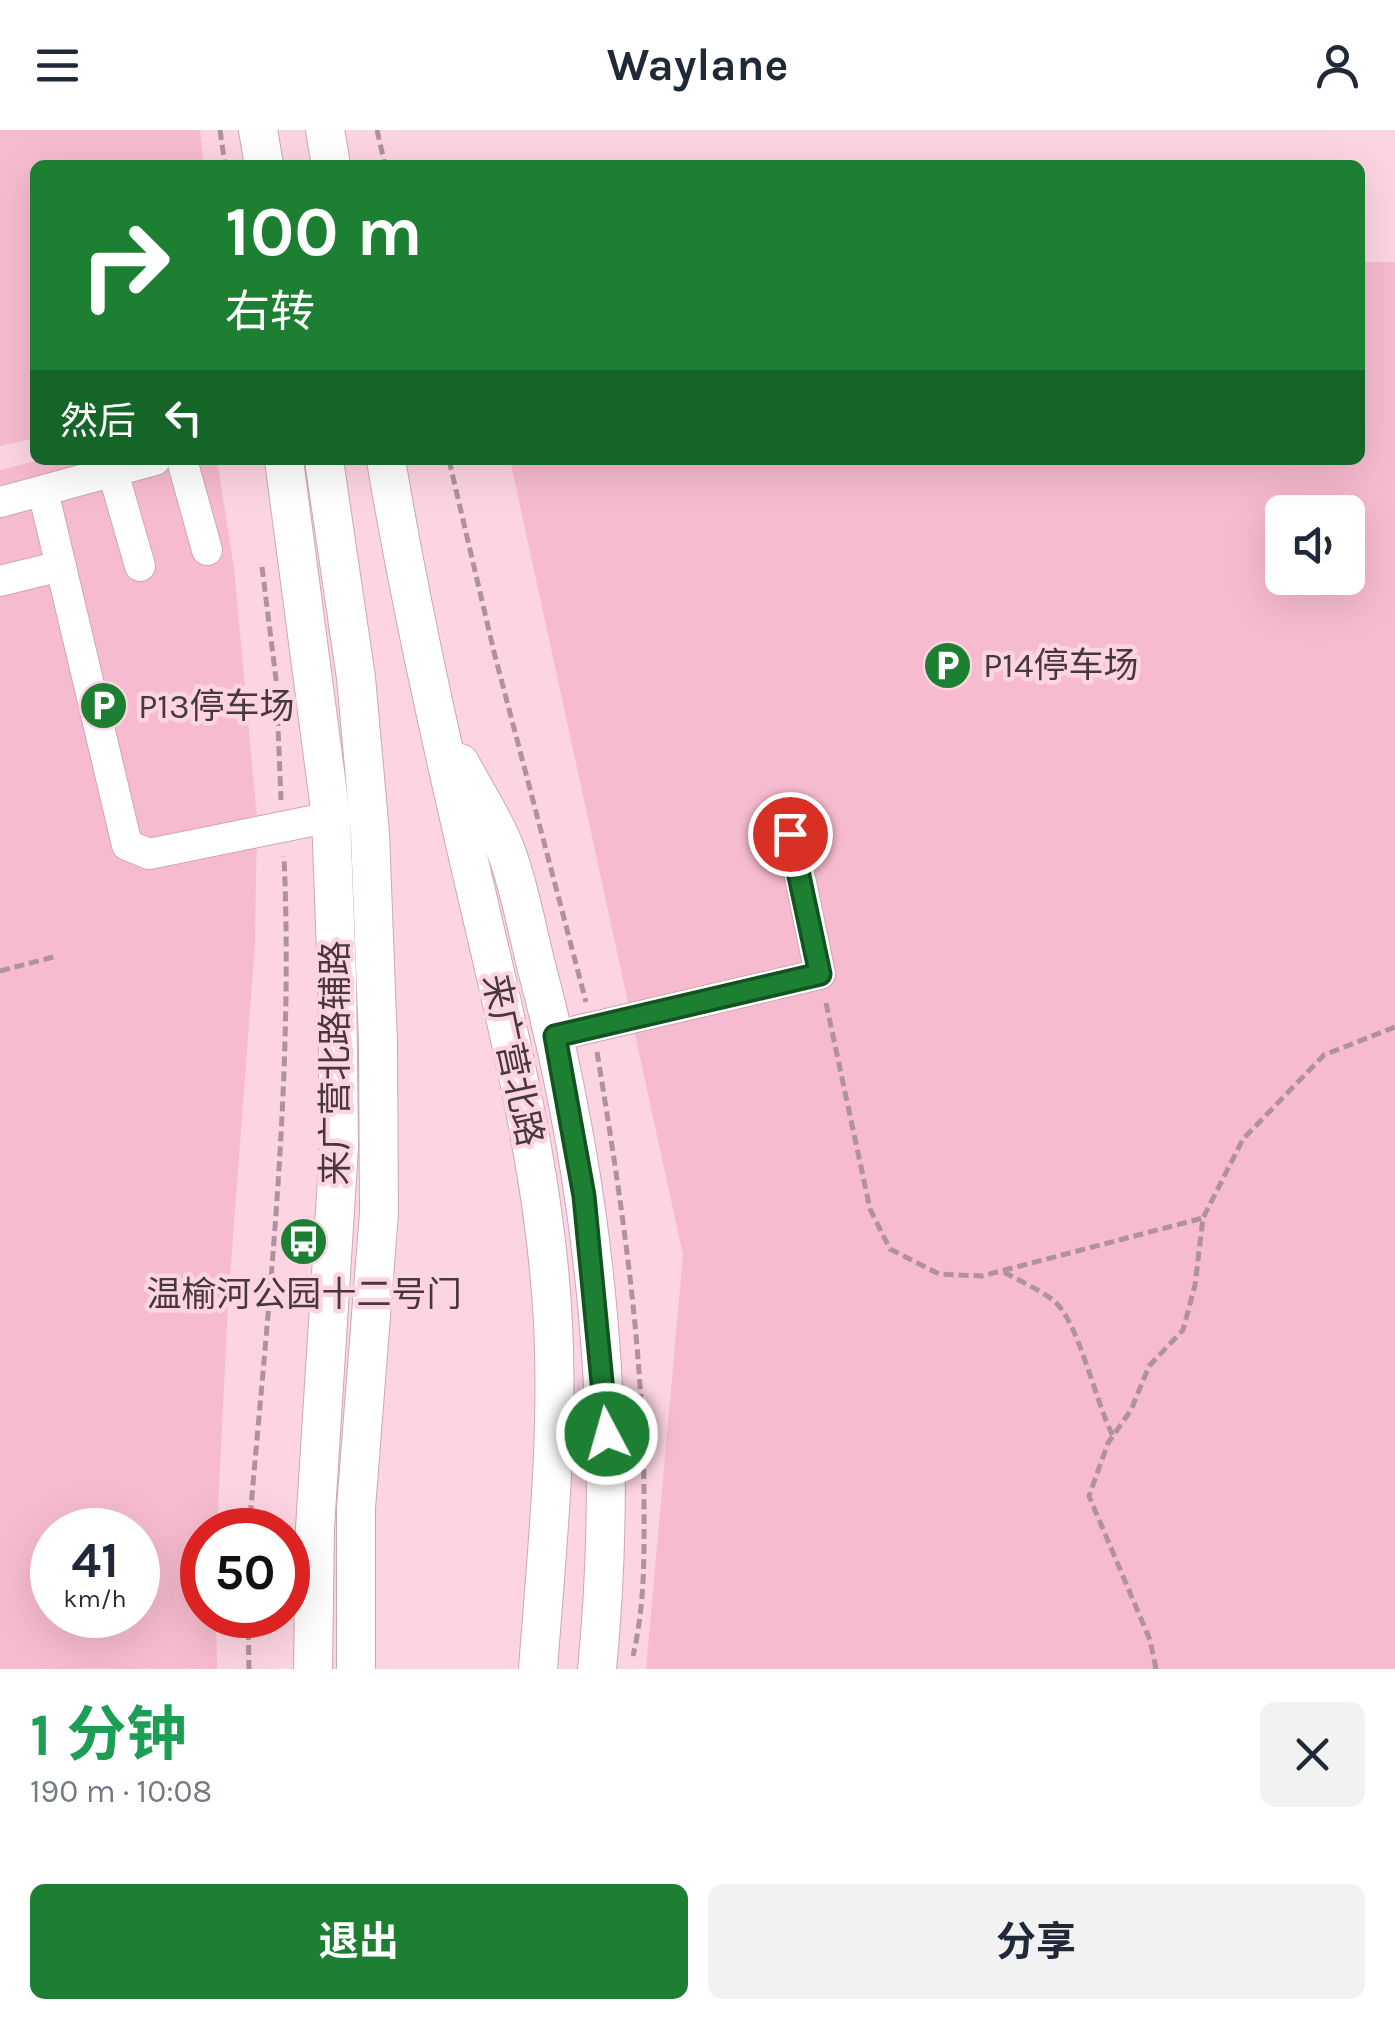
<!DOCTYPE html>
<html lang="zh">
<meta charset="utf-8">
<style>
:root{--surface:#fff;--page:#f2f2f3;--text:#1f2937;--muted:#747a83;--accent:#1c7f32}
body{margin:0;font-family:Karla,"Noto Sans SC",sans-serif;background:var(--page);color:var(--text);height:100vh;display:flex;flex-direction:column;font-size:38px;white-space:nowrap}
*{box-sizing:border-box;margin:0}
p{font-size:32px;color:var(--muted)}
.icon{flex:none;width:55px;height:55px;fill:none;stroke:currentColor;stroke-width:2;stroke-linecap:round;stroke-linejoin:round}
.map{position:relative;height:1539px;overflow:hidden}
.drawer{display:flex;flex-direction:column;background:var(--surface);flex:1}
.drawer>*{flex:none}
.hud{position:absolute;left:30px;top:30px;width:1335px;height:305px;border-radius:15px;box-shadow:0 10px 40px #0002;background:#1c7f32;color:#fff;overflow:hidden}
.buttons{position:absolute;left:1265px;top:365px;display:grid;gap:20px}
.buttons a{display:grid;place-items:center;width:100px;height:100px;border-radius:15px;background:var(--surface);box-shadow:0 10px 40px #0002;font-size:50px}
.speed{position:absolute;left:30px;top:1378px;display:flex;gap:20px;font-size:50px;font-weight:700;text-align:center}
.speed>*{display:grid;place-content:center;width:130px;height:130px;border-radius:50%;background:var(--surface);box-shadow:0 10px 40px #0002;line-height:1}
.speed small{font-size:25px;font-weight:400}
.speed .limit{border:15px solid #d22;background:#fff;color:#111}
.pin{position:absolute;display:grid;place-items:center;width:85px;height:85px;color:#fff;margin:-42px;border:5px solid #fff;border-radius:50%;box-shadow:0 2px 10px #0007}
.me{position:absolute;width:110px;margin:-55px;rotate:354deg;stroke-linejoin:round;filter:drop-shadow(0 0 8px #0008)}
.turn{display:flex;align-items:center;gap:35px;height:210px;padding:0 30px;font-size:45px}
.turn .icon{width:130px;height:130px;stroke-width:2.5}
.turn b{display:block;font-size:70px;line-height:85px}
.then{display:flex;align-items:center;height:95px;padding:0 30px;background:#0003;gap:20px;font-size:38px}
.round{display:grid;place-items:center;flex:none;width:105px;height:105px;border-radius:15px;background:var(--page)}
.overview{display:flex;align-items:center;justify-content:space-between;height:170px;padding:0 30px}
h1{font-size:60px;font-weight:700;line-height:75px;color:#1e9e55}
.button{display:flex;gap:20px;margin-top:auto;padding:20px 30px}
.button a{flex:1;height:115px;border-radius:15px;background:var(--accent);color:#fff;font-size:40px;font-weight:700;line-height:115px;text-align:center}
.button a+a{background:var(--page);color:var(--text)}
header{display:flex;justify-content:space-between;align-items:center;height:130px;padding:0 30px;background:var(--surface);font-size:45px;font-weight:700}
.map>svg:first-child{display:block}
.green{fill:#f7bbcf;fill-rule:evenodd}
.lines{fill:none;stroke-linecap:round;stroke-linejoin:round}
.minor-casing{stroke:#cda7b3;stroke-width:32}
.major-casing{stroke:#cda7b3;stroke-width:40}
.path{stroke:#b0929c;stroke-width:5;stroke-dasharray:10 5;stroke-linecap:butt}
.minor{stroke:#fff;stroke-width:30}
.major{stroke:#fff;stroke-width:38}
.route-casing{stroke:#125320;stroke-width:25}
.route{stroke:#1c7f32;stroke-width:18}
.labels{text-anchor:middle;stroke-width:9;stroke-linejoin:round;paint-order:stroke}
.poi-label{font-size:35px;fill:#47383d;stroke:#fdd5e2;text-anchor:start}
.street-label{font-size:35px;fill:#47383d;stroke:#fdd5e2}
</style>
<header><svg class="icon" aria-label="menu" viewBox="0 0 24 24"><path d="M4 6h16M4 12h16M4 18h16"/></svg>Waylane<svg class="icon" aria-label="person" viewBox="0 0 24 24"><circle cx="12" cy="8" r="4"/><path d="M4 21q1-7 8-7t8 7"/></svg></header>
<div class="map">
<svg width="1395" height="1539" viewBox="0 0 1395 1539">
<rect width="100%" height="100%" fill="#fdd5e2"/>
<!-- green -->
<g class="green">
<polygon points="0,0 200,0 204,35 35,35 35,308 0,316"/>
<path d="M1360 132H1395V1539H646L683 1125 510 330H1360ZM1282 382H1348V448H1282Z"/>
<path d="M40 330H217L234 438 257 688 255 814 228 1174 217 1400H202V1485H216L217 1539H0V340ZM52 1400H138V1485H52Z"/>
</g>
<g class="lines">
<defs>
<g id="minor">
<polyline points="182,330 207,420"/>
<polyline points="113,342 140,436"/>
<polyline points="43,361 127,715 149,724 331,687"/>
<polyline points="0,372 155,330"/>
<polyline points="0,451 61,436"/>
<polyline points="555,906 820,844 791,704"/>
</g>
<g id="major">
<polyline points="258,0 264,35"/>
<polyline points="325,0 331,35"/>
<polyline points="284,330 331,687 337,848 339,1017 315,1398 313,1539"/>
<polyline points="324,330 356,548 370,703 378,913 379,1083 356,1378 356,1539"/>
<path d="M386 330C411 479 445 628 479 774 510 907 543 1040 552 1176 560 1296 547 1419 538 1539"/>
<path d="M460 633C475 662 495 691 506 721 520 758 527 800 537 839 597 1065 620 1306 597 1539"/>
</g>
</defs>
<!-- minor casing -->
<use href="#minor" class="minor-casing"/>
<!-- major casing -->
<use href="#major" class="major-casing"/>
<!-- path -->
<g class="path">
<polyline points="220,0 225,35"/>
<polyline points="377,0 385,35"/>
<polyline points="449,330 494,522 586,872"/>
<polyline points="262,437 276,549 281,670"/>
<polyline points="0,841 57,826"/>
<polyline points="826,873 870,1079 890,1119 939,1144 982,1146 1203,1088"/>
<path d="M597 922C621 1068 643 1212 644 1360 644 1417 646 1470 633 1526"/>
<path d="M1004 1142C1020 1151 1038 1159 1053 1170 1078 1189 1095 1271 1113 1306"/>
<path d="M249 1400C268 1177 294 951 284 726"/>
<polyline points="248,1485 249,1539"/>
<polyline points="1156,1539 1150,1510 1089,1366 1108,1313 1131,1280 1149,1236 1183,1200 1195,1155 1203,1088 1243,1009 1324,925 1395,897"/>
</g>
<!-- minor -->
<use href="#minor" class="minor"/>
<!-- major -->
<use href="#major" class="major"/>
</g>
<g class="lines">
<defs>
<polyline id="route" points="607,1304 584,1066 555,906 820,844 790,704"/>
</defs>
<!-- route casing -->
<use href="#route" class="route-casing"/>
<!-- route -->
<use href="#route" class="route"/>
</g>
<!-- icons -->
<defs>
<symbol id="parking-disc" viewBox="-11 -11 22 22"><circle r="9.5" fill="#1c7f32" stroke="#fdd5e2"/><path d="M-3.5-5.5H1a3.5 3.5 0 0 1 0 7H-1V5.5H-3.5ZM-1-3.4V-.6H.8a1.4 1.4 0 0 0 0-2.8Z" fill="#fff"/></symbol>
<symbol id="bus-disc" viewBox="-11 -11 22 22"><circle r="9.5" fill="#1c7f32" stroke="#fdd5e2"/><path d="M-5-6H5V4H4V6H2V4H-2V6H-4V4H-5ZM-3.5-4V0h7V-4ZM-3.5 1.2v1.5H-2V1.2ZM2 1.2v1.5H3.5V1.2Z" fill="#fff"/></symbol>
</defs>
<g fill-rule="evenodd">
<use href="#parking-disc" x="920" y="508" width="55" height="55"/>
<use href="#parking-disc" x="76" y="548" width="55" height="55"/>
<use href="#bus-disc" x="276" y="1084" width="55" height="55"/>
</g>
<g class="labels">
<!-- poi labels -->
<g class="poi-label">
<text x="983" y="547">P14停车场</text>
<text x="138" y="588">P13停车场</text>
<text x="304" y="1176" text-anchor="middle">温榆河公园十二号门</text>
</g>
<!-- street labels -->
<g class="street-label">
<text transform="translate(513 930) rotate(78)" y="12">来广营北路</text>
<text transform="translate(335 933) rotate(-90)" y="12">来广营北路辅路</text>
</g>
</g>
</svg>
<div class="buttons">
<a><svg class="icon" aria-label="sound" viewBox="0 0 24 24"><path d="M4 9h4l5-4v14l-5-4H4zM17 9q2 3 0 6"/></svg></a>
</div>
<div class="speed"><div>41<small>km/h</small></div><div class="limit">50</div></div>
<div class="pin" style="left:790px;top:704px;background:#d93025"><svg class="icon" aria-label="arrive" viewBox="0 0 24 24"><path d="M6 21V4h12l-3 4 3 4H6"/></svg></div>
<svg class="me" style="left:607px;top:1304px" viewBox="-20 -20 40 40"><circle r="17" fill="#1c7f32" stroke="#fff" stroke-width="3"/><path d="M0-11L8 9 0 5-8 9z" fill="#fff"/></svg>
<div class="hud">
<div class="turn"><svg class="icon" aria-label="right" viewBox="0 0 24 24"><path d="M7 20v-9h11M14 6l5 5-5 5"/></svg><div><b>100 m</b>右转</div></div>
<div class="then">然后<svg class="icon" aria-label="left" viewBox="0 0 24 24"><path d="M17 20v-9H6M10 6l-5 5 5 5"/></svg></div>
</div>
</div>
<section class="drawer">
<div class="overview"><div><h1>1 分钟</h1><p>190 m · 10:08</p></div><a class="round"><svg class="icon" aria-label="close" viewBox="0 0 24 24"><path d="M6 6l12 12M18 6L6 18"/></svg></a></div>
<div class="button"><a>退出</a><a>分享</a></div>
</section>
